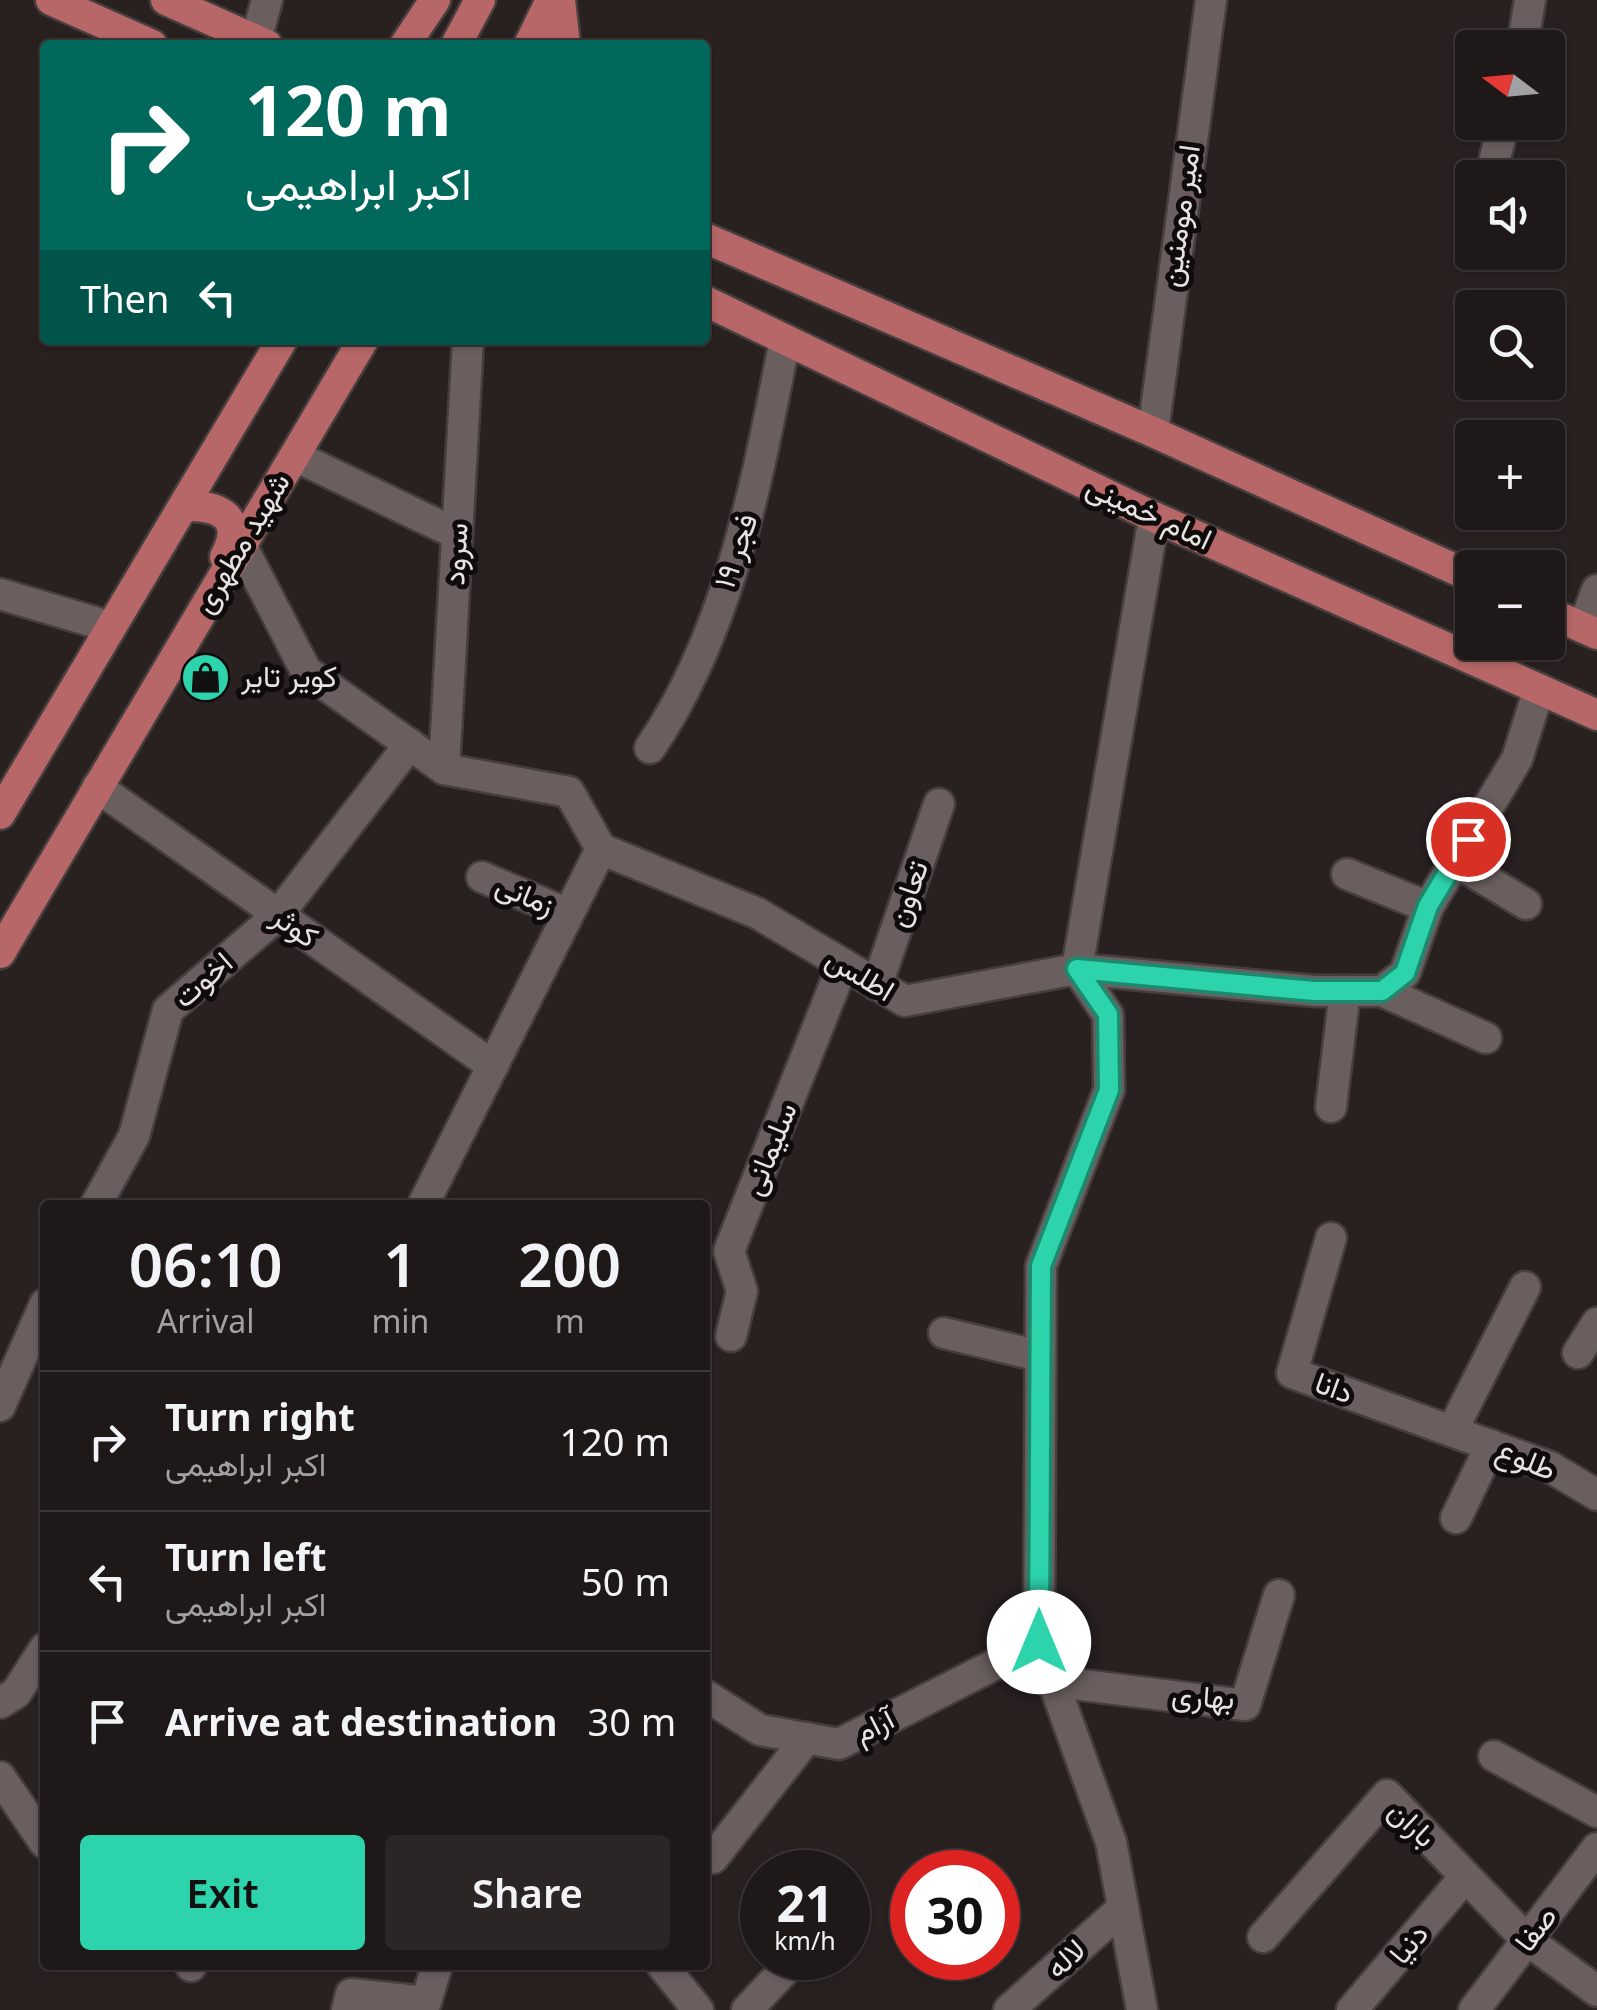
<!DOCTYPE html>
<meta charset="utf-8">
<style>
:root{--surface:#1f1818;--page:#2c2525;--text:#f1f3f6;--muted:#a1a0a2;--line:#3c3737;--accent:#2dd4ab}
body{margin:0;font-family:"Noto Sans",Vazirmatn,sans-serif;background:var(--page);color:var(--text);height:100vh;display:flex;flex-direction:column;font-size:38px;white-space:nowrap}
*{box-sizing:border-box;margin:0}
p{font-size:32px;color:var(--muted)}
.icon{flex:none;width:55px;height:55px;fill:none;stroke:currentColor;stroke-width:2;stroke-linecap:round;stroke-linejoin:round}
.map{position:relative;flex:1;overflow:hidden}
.details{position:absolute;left:40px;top:1200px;width:670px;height:770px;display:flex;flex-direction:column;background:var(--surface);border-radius:10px;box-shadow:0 2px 8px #0004,0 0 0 2px var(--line)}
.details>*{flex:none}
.top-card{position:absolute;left:40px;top:40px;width:670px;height:305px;border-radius:10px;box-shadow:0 2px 8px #0004,0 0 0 2px var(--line);background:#00695c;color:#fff;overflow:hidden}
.needle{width:65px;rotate:286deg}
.fabs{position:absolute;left:1455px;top:30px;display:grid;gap:20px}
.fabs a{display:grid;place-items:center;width:110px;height:110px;border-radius:10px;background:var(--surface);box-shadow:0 2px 8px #0004,0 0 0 2px var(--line);font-size:50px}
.speed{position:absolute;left:740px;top:1850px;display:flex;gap:20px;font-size:50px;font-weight:700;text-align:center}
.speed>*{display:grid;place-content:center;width:130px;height:130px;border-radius:50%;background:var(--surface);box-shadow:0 2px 8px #0004,0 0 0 2px var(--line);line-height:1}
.speed small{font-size:25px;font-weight:400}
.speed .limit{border:15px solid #d22;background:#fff;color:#111}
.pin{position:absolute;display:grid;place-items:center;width:85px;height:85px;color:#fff;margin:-42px;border:5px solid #fff;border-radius:50%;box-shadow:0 2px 10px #0007}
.me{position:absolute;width:110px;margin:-55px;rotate:0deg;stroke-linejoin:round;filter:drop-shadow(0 0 8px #0008)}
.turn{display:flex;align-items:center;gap:35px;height:210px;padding:0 40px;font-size:45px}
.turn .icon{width:130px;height:130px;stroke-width:2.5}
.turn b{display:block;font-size:70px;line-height:85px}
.then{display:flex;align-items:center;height:95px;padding:0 40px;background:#0003;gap:20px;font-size:38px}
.eta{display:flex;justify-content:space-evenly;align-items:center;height:170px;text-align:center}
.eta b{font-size:60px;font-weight:600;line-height:70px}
.cta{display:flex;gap:20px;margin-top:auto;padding:20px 40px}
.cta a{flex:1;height:115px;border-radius:10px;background:var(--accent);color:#111;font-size:40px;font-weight:600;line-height:115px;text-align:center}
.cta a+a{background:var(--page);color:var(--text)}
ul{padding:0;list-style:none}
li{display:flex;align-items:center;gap:30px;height:140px;padding:0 40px;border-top:2px solid var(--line)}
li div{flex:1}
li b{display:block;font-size:38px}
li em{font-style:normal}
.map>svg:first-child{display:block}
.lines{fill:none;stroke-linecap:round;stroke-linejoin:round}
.minor-casing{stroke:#453e3d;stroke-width:35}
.major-casing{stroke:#453e3d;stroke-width:35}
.minor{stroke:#6a5f5e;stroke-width:30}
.major{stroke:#b76768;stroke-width:30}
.route-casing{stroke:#1d8a6f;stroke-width:25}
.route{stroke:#2dd4ab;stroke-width:18}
.labels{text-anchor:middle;stroke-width:10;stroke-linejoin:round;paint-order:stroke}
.street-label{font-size:30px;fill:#e7e1e0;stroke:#0f0b0b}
.poi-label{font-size:30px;fill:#e7e1e0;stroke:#0f0b0b;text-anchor:start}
</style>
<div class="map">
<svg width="1597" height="2010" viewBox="0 0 1597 2010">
<rect width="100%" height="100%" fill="#292020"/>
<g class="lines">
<defs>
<g id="minor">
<polyline points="256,40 267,0"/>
<polyline points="1522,48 1530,0"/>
<polyline points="1490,178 1504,122"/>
<polyline points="1153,432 1211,0"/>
<polyline points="295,456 457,534"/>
<polyline points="241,545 306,671 444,769 569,792 601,849"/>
<polyline points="0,594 111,627"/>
<polyline points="1583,628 1597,590"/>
<path d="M650 748C731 629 757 479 785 340"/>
<polyline points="444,769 468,340"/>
<polyline points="97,787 493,1066"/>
<polyline points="601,849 757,913 905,1001 1077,969 1154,517"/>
<polyline points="1453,860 1526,904"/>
<polyline points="1347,874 1428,907"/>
<polyline points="482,877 568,914"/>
<polyline points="1077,969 1108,1015 1109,1090 1041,1266 1039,1642 1111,1842 1142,2010"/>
<polyline points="1077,969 1314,991 1382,991 1405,973 1428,907 1517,759 1539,689"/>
<polyline points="877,985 939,804"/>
<polyline points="1382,991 1486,1038"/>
<polyline points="1331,1107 1345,991"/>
<polyline points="96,1205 134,1136 168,1010 278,915 410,744"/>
<polyline points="423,1205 601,849"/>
<polyline points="1331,1238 1292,1373 1550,1467 1597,1495"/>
<polyline points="944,1333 1040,1356"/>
<polyline points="731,1336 742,1291 729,1251 843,964"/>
<polyline points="1578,1353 1597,1323"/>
<polyline points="0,1406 45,1304"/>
<polyline points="1452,1431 1525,1287"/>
<polyline points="1456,1518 1491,1445"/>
<polyline points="1049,1681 1245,1705 1279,1595"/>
<polyline points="705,1695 760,1730 839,1744 1039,1642"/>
<polyline points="0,1703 16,1693 45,1648"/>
<polyline points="1494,1756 1597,1812"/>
<polyline points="0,1777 45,1843"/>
<polyline points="713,1858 807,1738"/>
<polyline points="1263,1937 1387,1795 1527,1940 1597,1991"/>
<polyline points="662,1965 698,2010"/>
<polyline points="191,1966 191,1965"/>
<polyline points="347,2010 351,1994 426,2002 437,1965"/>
<polyline points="747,2010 796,1958"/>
<polyline points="1009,2010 1123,1908"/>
<polyline points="1352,2010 1465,1877"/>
<polyline points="1474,2010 1597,1848"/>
</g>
<g id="major">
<polyline points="51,0 152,45"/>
<polyline points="166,0 267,45"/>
<polyline points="560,0 565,45"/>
<polyline points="405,45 435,0"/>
<polyline points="456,45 480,0"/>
<polyline points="529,45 551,0"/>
<polyline points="705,238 1153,432 1472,577"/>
<polyline points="705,301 1154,517 1597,715"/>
<path d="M185 506C222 505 245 519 225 557"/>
<polyline points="1548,612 1597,634"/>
<polyline points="0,814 282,340"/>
<polyline points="0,953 363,340"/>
</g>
</defs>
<!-- minor casing -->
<use href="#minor" class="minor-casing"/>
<!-- major casing -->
<use href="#major" class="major-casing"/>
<!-- minor -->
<use href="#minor" class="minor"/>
<!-- major -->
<use href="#major" class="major"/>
</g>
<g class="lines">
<defs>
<polyline id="route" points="1039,1642 1041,1266 1109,1090 1108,1014 1077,969 1314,991 1382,991 1405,973 1428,906 1468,839"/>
</defs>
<!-- route casing -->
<use href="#route" class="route-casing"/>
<!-- route -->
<use href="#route" class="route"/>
</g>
<!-- icons -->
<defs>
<symbol id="shop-disc" viewBox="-11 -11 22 22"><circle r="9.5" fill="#2dd4ab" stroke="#0f0b0b"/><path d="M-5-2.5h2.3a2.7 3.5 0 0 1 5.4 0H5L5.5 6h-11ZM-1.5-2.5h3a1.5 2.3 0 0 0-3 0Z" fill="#111"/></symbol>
</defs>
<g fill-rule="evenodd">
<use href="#shop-disc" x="178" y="650" width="55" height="55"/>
</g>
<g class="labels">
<!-- street labels -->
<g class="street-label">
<text transform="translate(1180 216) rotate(-82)" y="10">امیر مومنین</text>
<text transform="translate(1149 513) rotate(25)" y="10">امام خمینی</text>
<text transform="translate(242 543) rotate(-59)" y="10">شهید مطهری</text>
<text transform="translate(736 551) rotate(-71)" y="10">فجر ۱۹</text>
<text transform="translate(456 554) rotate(-87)" y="10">سرود</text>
<text transform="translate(908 894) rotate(-71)" y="10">تعاون</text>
<text transform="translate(525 895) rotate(23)" y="10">زمانی</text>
<text transform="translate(295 927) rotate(35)" y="10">کوثر</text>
<text transform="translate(860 975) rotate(31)" y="10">اطلس</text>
<text transform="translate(203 980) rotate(-41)" y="10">اخوت</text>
<text transform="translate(770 1149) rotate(-68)" y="10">سلیمانی</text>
<text transform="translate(1334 1388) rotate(20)" y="10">دانا</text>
<text transform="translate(1526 1460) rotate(22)" y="10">طلوع</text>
<text transform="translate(1203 1697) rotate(4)" y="10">بهاری</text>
<text transform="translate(874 1726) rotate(-27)" y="10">آرام</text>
<text transform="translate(1412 1824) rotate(43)" y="10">باران</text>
<text transform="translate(1536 1929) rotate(-53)" y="10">صفا</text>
<text transform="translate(1409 1944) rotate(-50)" y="10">دنیا</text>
<text transform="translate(1066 1959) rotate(-42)" y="10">لاله</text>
</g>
<!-- poi labels -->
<g class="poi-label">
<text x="241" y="687">کویر تایر</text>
</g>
</g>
</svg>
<div class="fabs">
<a><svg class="needle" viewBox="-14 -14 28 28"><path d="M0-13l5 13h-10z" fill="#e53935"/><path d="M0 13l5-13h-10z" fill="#a1a0a2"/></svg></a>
<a><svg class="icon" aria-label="sound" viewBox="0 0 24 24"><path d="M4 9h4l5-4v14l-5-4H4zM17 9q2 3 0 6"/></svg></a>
<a><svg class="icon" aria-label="search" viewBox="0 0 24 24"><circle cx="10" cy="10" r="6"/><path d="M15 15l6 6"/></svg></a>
<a>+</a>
<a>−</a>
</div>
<div class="speed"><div>21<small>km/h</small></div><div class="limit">30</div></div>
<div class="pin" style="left:1468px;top:839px;background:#d93025"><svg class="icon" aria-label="arrive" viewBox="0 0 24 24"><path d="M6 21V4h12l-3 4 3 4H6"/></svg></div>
<svg class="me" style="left:1039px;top:1642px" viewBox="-20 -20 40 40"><circle r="19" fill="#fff"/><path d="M0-13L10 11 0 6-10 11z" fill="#2dd4ab"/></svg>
<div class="top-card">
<div class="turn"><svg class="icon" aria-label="right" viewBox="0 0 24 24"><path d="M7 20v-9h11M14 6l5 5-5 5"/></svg><div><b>120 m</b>اکبر ابراهیمی</div></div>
<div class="then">Then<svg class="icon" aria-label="left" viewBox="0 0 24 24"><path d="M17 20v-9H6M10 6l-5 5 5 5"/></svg></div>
</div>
<section class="details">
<div class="eta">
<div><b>06:10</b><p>Arrival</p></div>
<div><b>1</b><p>min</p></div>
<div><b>200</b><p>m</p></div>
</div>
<ul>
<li><svg class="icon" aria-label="right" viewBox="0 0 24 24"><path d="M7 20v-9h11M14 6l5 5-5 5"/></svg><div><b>Turn right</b><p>اکبر ابراهیمی</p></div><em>120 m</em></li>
<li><svg class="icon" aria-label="left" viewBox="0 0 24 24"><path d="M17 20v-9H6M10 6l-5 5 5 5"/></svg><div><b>Turn left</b><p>اکبر ابراهیمی</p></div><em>50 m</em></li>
<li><svg class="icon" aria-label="arrive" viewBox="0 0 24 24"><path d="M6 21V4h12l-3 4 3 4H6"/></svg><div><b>Arrive at destination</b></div><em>30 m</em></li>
</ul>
<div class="cta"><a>Exit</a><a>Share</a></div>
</section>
</div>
